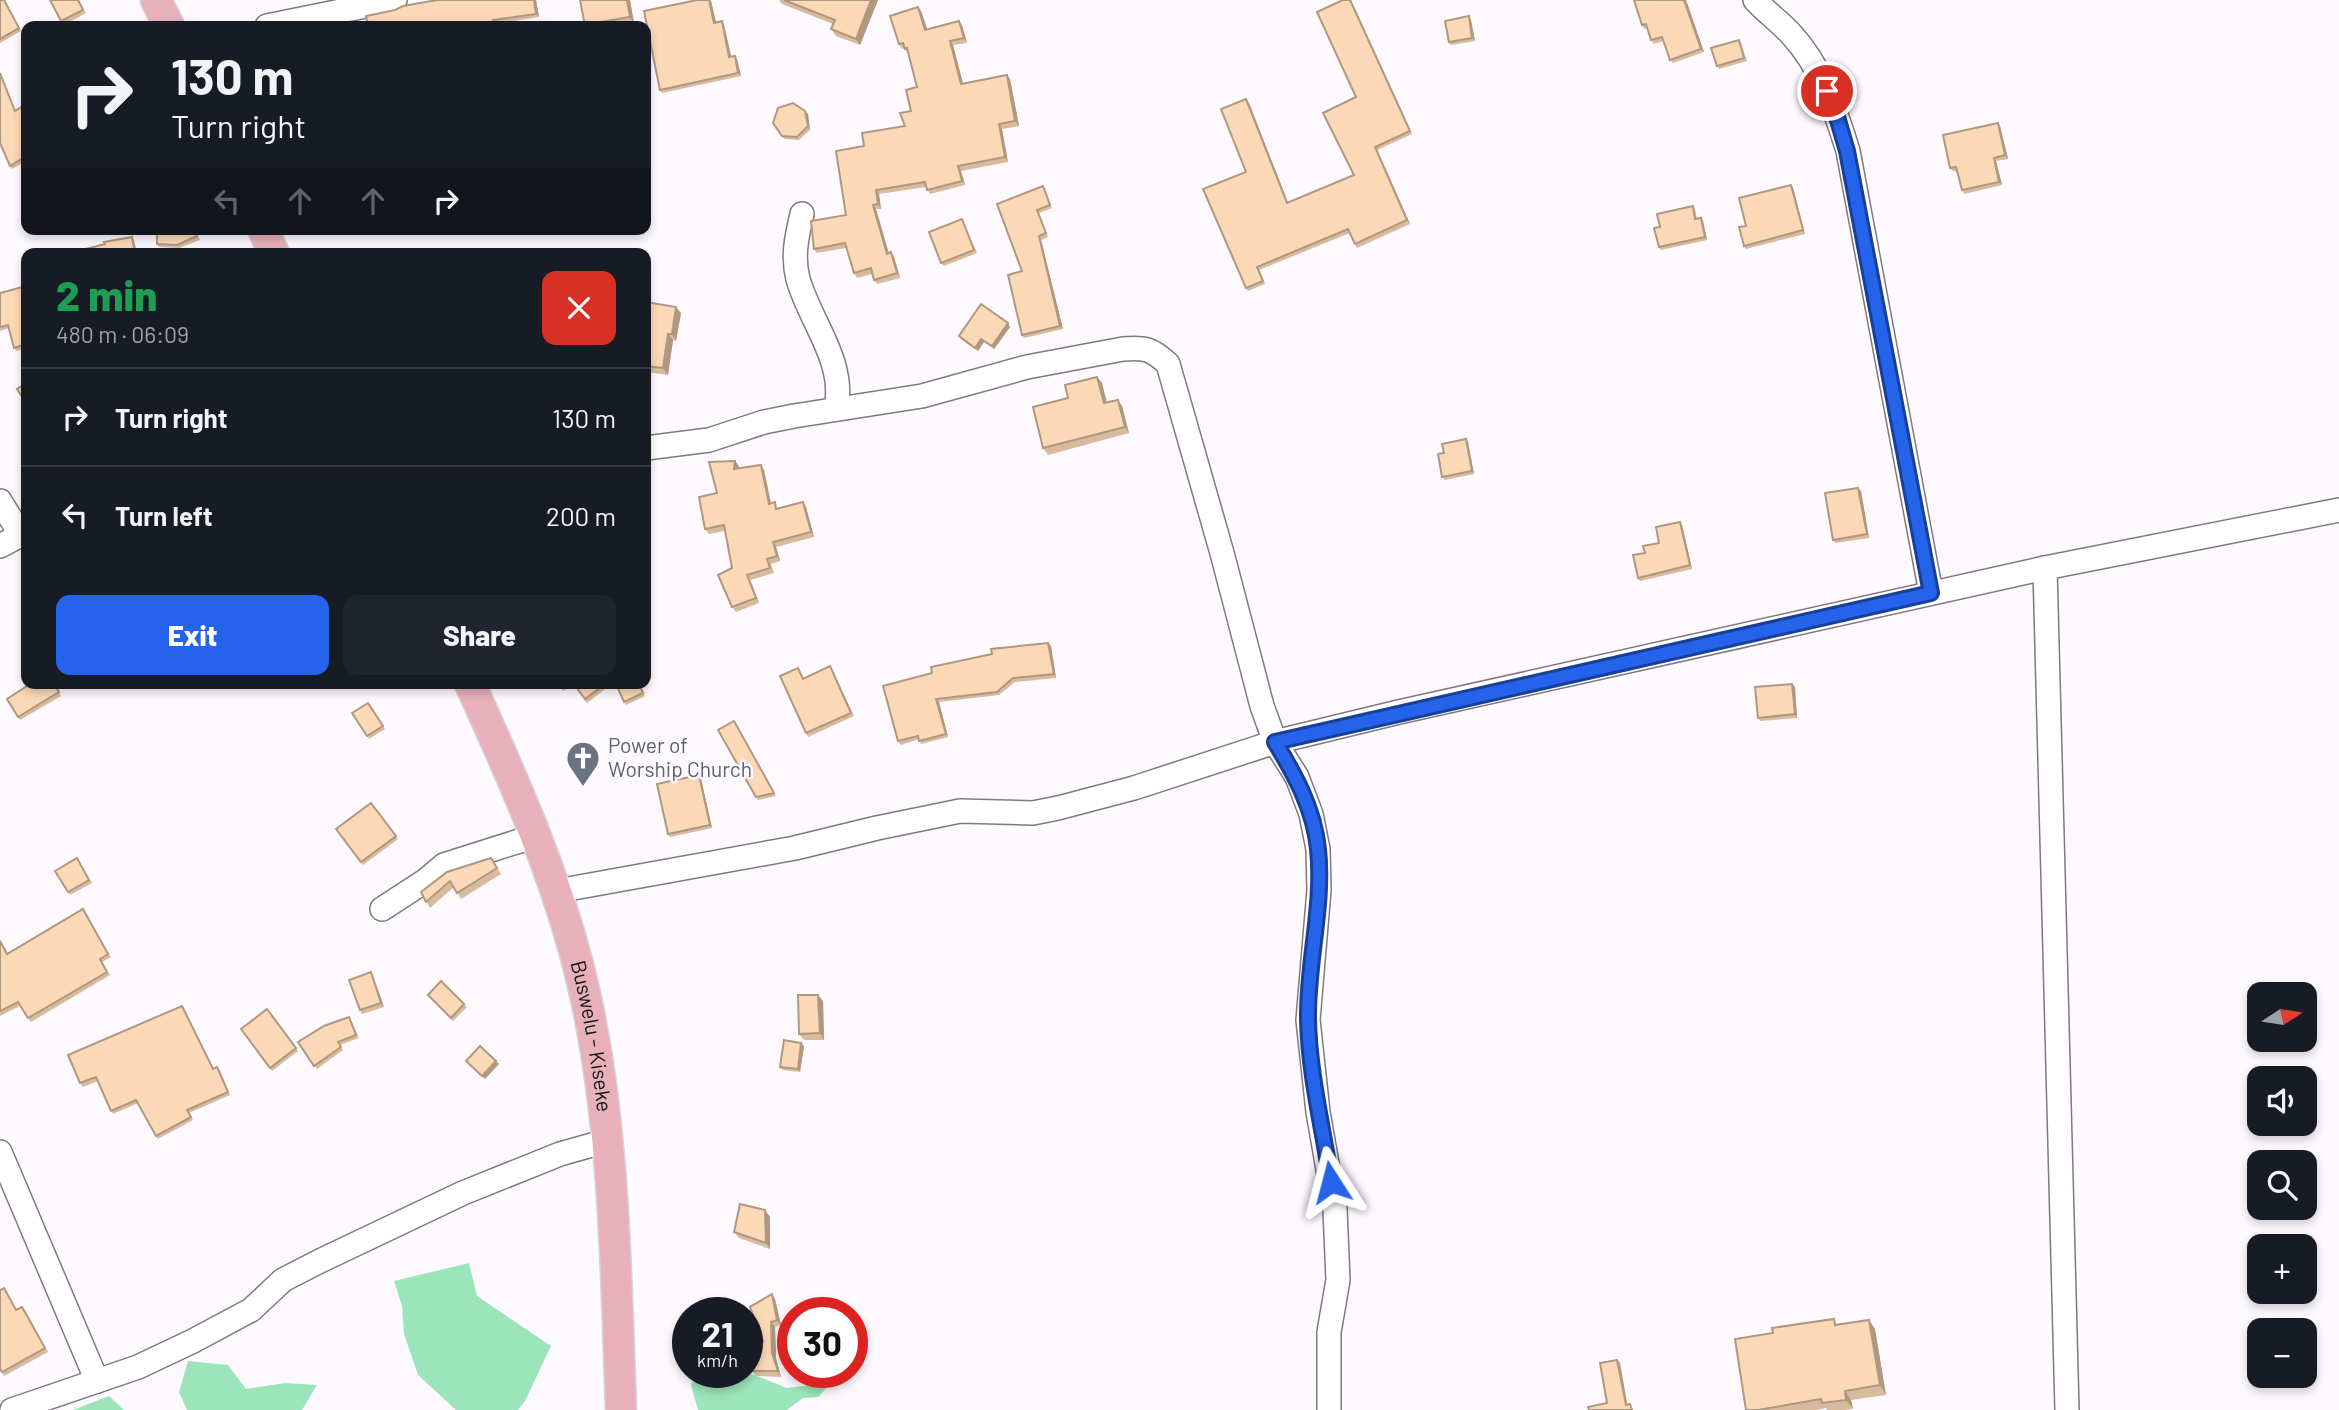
<!DOCTYPE html>
<meta charset="utf-8">
<style>
:root{--surface:#171b24;--page:#20242c;--text:#f1f3f6;--muted:#9ea1a6;--line:#363941;--accent:#2563eb}
body{margin:0;font-family:Barlow,sans-serif;background:var(--page);color:var(--text);height:100vh;display:flex;flex-direction:column;font-size:26px;white-space:nowrap}
*{box-sizing:border-box;margin:0}
p{font-size:23px;color:var(--muted)}
.icon{flex:none;width:38px;height:38px;fill:none;stroke:currentColor;stroke-width:2;stroke-linecap:round;stroke-linejoin:round}
.map{position:relative;flex:1;overflow:hidden}
.side{position:absolute;left:21px;top:248px;width:630px;height:441px;display:flex;flex-direction:column;background:var(--surface);border-radius:14px;box-shadow:0 4px 10px #0003}
.side>*{flex:none}
.banner{position:absolute;left:21px;top:21px;width:630px;height:214px;border-radius:14px;box-shadow:0 4px 10px #0003;background:#171b24;color:var(--text);overflow:hidden}
.needle{width:46px;rotate:78deg}
.buttons{position:absolute;left:2247px;top:982px;display:grid;gap:14px}
.buttons a{display:grid;place-items:center;width:70px;height:70px;border-radius:14px;background:var(--surface);box-shadow:0 4px 10px #0003;font-size:35px}
.speed{position:absolute;left:672px;top:1297px;display:flex;gap:14px;font-size:35px;font-weight:700;text-align:center}
.speed>*{display:grid;place-content:center;width:91px;height:91px;border-radius:50%;background:var(--surface);box-shadow:0 4px 10px #0003;line-height:1}
.speed small{font-size:18px;font-weight:400}
.speed .limit{border:10px solid #d22;background:#fff;color:#111}
.pin{position:absolute;display:grid;place-items:center;width:60px;height:60px;color:#fff;margin:-30px;border:4px solid #fff;border-radius:50%;box-shadow:0 2px 7px #0007}
.me{position:absolute;width:77px;margin:-38px;rotate:351deg;stroke-linejoin:round;filter:drop-shadow(0 0 5px #0008)}
.turn{display:flex;align-items:center;gap:24px;height:147px;padding:0 35px;font-size:32px}
.turn .icon{width:91px;height:91px;stroke-width:2.5}
.turn b{display:block;font-size:49px;line-height:60px}
.lanes{display:flex;align-items:center;height:66px;padding:0 35px;background:#0003;justify-content:center;gap:35px;direction:ltr}
.lanes .off{opacity:.35}
.round{display:grid;place-items:center;flex:none;width:74px;height:74px;border-radius:14px;background:var(--page)}
.head{display:flex;align-items:center;justify-content:space-between;height:119px;padding:0 35px}
h1{font-size:42px;font-weight:800;line-height:52px;color:#1e9e55}
.action{display:flex;gap:14px;margin-top:auto;padding:14px 35px}
.action a{flex:1;height:80px;border-radius:14px;background:var(--accent);color:#fff;font-size:28px;font-weight:800;line-height:80px;text-align:center}
.action a+a{background:var(--page);color:var(--text)}
ul{padding:0;list-style:none}
li{display:flex;align-items:center;gap:21px;height:98px;padding:0 35px;border-top:2px solid var(--line)}
li div{flex:1}
li b{display:block;font-size:26px}
li em{font-style:normal}
.map>svg:first-child{display:block}
.green{fill:#9ce5ba}
.lines{fill:none;stroke-linecap:round;stroke-linejoin:round}
.minor-casing{stroke:#7f7980;stroke-width:26}
.major-casing{stroke:#d5d5d5;stroke-width:33}
.minor{stroke:#fff;stroke-width:23}
.major{stroke:#e8b0bb;stroke-width:30}
.wall{fill:#d8bb9d}
.shaded-wall{fill:#b09880}
.building{fill:#fbd9b7;stroke:#b09880;stroke-width:2}
.route-casing{stroke:#184099;stroke-width:18}
.route{stroke:#2563eb;stroke-width:12}
.labels{text-anchor:middle;stroke-width:5;stroke-linejoin:round;paint-order:stroke}
.worship-label{font-size:21px;fill:#5b616d;stroke:#fef8ff;text-anchor:start}
.street-label{font-size:21px;fill:#161316;stroke:#fef8ff}
</style>
<div class="map">
<svg width="2339" height="1410" viewBox="0 0 2339 1410">
<rect width="100%" height="100%" fill="#fef8ff"/>
<!-- green -->
<g class="green">
<polygon points="469,1263 477,1296 551,1346 525,1401 518,1410 456,1410 418,1375 404,1334 402,1306 394,1281"/>
<polygon points="188,1361 228,1365 246,1389 285,1383 317,1385 302,1410 187,1410 179,1392"/>
<polygon points="698,1372 747,1372 787,1388 832,1382 818,1397 803,1398 787,1410 698,1410 691,1385"/>
<polygon points="109,1396 124,1410 73,1410"/>
</g>
<g class="lines">
<defs>
<g id="minor">
<path d="M1755 0C1766 12 1780 22 1791 34 1821 66 1835 109 1848 151L1931 593"/>
<polyline points="267,26 395,0"/>
<path d="M802 214C797 236 792 256 798 279 810 322 846 361 836 409"/>
<path d="M646 448 709 440 764 422 794 416 922 396 1027 367 1123 349C1145 347 1152 349 1168 364L1222 553 1262 706 1275 742 1297 777 1311 814 1318 849 1319 890 1308 1020 1318 1112 1335 1209 1338 1280 1329 1332V1410"/>
<polyline points="0,501 21,535"/>
<polyline points="0,546 26,532"/>
<polyline points="2045,568 2067,1410"/>
<polyline points="557,891 795,848 877,828 960,811 1033,813 1058,808 1134,788 1275,742 1399,712 2045,568 2339,510"/>
<polyline points="382,909 425,881 444,865 535,836"/>
<polyline points="0,1152 97,1381"/>
<polyline points="12,1410 138,1367 193,1341 251,1310 283,1280 320,1261 463,1193 560,1154 606,1141"/>
</g>
<g id="major">
<polyline points="156,0 169,26"/>
<polyline points="263,229 274,254"/>
<path id="s1" d="M470 684C518 789 565 895 588 1008 615 1139 616 1277 621 1410"/>
</g>
</defs>
<!-- minor casing -->
<use href="#minor" class="minor-casing"/>
<!-- major casing -->
<use href="#major" class="major-casing"/>
<!-- minor -->
<use href="#minor" class="minor"/>
<!-- major -->
<use href="#major" class="major"/>
</g>
<!-- wall -->
<g class="wall">
<polygon points="0,0 4,0 21,31 0,43"/>
<polygon points="79,0 86,13 64,25 61,21"/>
<polygon points="536,0 539,17 495,24 496,26 368,26"/>
<polygon points="630,0 634,23 617,26 585,26"/>
<polygon points="697,0 711,1 716,23 722,21 724,25 731,57 737,59 741,76 662,93 660,90"/>
<polygon points="779,0 878,0 860,45 836,36 831,29 833,24 782,4"/>
<polygon points="1343,0 1412,134 1377,150 1410,224 1357,248 1350,233 1259,270 1265,284 1248,291 1246,288 1246,99 1249,103 1288,202 1354,175 1356,97"/>
<polygon points="1686,0 1704,52 1673,63 1670,60 1663,41 1654,44 1651,40 1647,28 1644,29 1642,25"/>
<polygon points="921,11 927,29 962,25 967,43 953,45 963,83 1010,79 1019,126 1002,129 1008,162 961,171 965,185 930,194 926,187 879,194 881,209 876,209 889,253 894,257 900,278 877,284 874,280 872,274 857,278 854,273 846,248 817,253 814,249 846,215 864,146 905,126 911,111 917,87 908,53 905,48 902,49 899,44"/>
<polygon points="1471,20 1475,41 1451,45 1449,42"/>
<polygon points="1741,43 1747,61 1719,69 1717,66"/>
<polygon points="26,104 26,161 12,169 10,166"/>
<polygon points="805,111 808,114 810,130 799,140 784,139 773,123"/>
<polygon points="1998,123 2000,126 2008,159 1996,161 2002,185 1964,194 1962,190 1957,171 1953,171 1950,168"/>
<polygon points="1793,188 1805,234 1746,249 1744,246 1746,226"/>
<polygon points="1045,189 1052,208 1039,213 1048,237 1041,240 1063,329 1024,338 1022,335 1022,271 997,204"/>
<polygon points="1693,206 1695,209 1697,219 1703,221 1707,240 1661,250 1659,247 1660,227"/>
<polygon points="962,219 977,253 944,266 941,263"/>
<polygon points="195,229 200,240 179,248 159,247 157,244"/>
<polygon points="26,286 26,348 17,351 14,348 9,328 0,331 0,293"/>
<polygon points="646,302 681,313 676,341 673,340 668,375 646,372"/>
<polygon points="1010,327 994,349 984,342 978,351 961,339 959,336"/>
<polygon points="1097,377 1102,383 1107,402 1122,406 1129,433 1048,455 1043,448 1068,398"/>
<polygon points="1468,442 1474,474 1445,480 1442,477 1444,453"/>
<polygon points="739,466 738,468 764,470 771,503 778,508 806,507 814,537 776,547 780,561 771,564 774,573 750,580 759,603 736,612 732,607 732,568 725,531 709,534 705,529 717,493"/>
<polygon points="1861,491 1869,538 1835,543 1833,540"/>
<polygon points="1682,525 1692,569 1640,581 1638,578 1645,553"/>
<polygon points="1048,643 1051,646 1056,678 1015,682 999,695 939,702 948,737 921,744 919,739 901,745 898,741 883,686"/>
<polygon points="830,666 854,716 808,737 806,733 798,668 804,679"/>
<polygon points="54,684 61,696 20,720 7,699"/>
<polygon points="558,684 612,684 587,703 574,685 563,691"/>
<polygon points="639,684 645,696 626,705 624,702"/>
<polygon points="1792,684 1795,687 1797,718 1760,721 1758,718"/>
<polygon points="368,703 385,729 369,739 352,713"/>
<polygon points="737,725 776,796 758,800 756,797"/>
<polygon points="699,775 701,779 712,828 670,837 668,834"/>
<polygon points="371,803 398,839 363,865 336,829"/>
<polygon points="77,858 92,883 70,895 55,871"/>
<polygon points="491,858 501,874 461,899 454,887 430,908 421,892"/>
<polygon points="85,913 111,957 102,962 110,975 31,1022 20,1006 0,1016 0,940 7,954"/>
<polygon points="371,972 373,976 384,1007 362,1014 360,1010"/>
<polygon points="428,995 464,1004 467,1007 453,1021"/>
<polygon points="823,1001 824,1040 804,1040 799,1034"/>
<polygon points="184,1009 213,1068 217,1067 220,1070 230,1095 189,1113 193,1120 158,1139 138,1103 113,1114 98,1081 83,1087 80,1083"/>
<polygon points="267,1009 298,1051 272,1071 241,1029"/>
<polygon points="349,1017 359,1038 340,1045 343,1050 317,1069 298,1042"/>
<polygon points="804,1046 800,1072 783,1070 780,1067"/>
<polygon points="765,1210 770,1217 770,1249 739,1238 734,1232"/>
<polygon points="775,1299 781,1325 775,1327 776,1358 781,1377 756,1376 752,1371 763,1341"/>
<polygon points="16,1310 25,1310 48,1352 4,1376 0,1369"/>
<polygon points="1869,1320 1875,1329 1886,1395 1851,1400 1853,1409 1846,1410 1827,1410 1826,1408 1817,1410 1746,1410 1838,1325"/>
</g>
<!-- shaded-wall -->
<g class="shaded-wall">
<polygon points="534,0 536,0 539,17 536,14"/>
<polygon points="627,0 630,0 634,23 630,17"/>
<polygon points="709,0 711,1 717,26 714,23"/>
<polygon points="871,0 878,0 860,45 856,39"/>
<polygon points="1350,0 1351,0 1412,134 1410,131"/>
<polygon points="1684,0 1686,0 1704,52 1701,49"/>
<polygon points="918,7 921,11 929,34 925,30"/>
<polygon points="1469,16 1471,20 1475,41 1472,38"/>
<polygon points="722,21 724,25 732,60 729,57"/>
<polygon points="959,21 962,25 967,43 964,38"/>
<polygon points="950,41 953,45 964,88 961,84"/>
<polygon points="735,56 737,59 741,76 738,73"/>
<polygon points="1007,75 1010,79 1019,126 1015,121"/>
<polygon points="1246,99 1249,103 1289,206 1287,203"/>
<polygon points="805,111 808,114 810,130 808,126"/>
<polygon points="1998,123 2000,126 2008,159 2005,155"/>
<polygon points="999,124 1002,129 1008,162 1005,157"/>
<polygon points="1375,147 1377,150 1410,224 1407,220"/>
<polygon points="1994,158 1996,161 2002,185 1999,182"/>
<polygon points="958,166 961,171 965,185 962,181"/>
<polygon points="1791,185 1793,188 1805,234 1803,230"/>
<polygon points="876,190 879,194 881,209 878,204"/>
<polygon points="873,205 876,209 890,258 887,254"/>
<polygon points="1701,218 1703,221 1707,240 1705,237"/>
<polygon points="1039,236 1041,240 1063,329 1060,326"/>
<polygon points="132,237 134,240 137,254 135,254"/>
<polygon points="891,252 894,257 900,278 897,273"/>
<polygon points="676,307 681,313 676,341 672,334"/>
<polygon points="1008,323 1010,327 994,349 992,346"/>
<polygon points="668,334 673,340 668,375 663,368"/>
<polygon points="981,339 984,342 978,351 975,348"/>
<polygon points="1097,377 1102,383 1108,410 1104,403"/>
<polygon points="1118,400 1122,406 1129,433 1125,427"/>
<polygon points="1466,439 1468,442 1474,474 1472,471"/>
<polygon points="735,461 739,466 737,474 734,469"/>
<polygon points="761,465 764,470 772,509 769,504"/>
<polygon points="1858,488 1861,491 1869,538 1867,534"/>
<polygon points="803,502 806,507 814,537 811,532"/>
<polygon points="1680,522 1682,525 1692,569 1690,565"/>
<polygon points="773,542 776,547 780,561 777,556"/>
<polygon points="747,575 750,580 759,603 756,598"/>
<polygon points="1048,643 1051,646 1056,678 1054,674"/>
<polygon points="1792,684 1795,687 1797,718 1795,714"/>
<polygon points="936,699 939,702 948,737 946,734"/>
<polygon points="699,775 701,779 712,828 710,825"/>
<polygon points="371,972 373,976 384,1007 381,1003"/>
<polygon points="818,995 823,1001 824,1040 820,1033"/>
<polygon points="801,1043 804,1046 800,1072 798,1069"/>
<polygon points="496,1061 499,1064 485,1079 482,1076"/>
<polygon points="765,1210 770,1217 770,1249 766,1243"/>
<polygon points="772,1294 775,1299 781,1325 777,1320"/>
<polygon points="1869,1320 1875,1329 1886,1395 1880,1385"/>
<polygon points="771,1322 775,1327 776,1358 781,1377 778,1371 772,1353"/>
<polygon points="1617,1360 1620,1363 1628,1408 1626,1405"/>
<polygon points="1845,1391 1851,1400 1853,1409 1846,1400"/>
</g>
<!-- building -->
<g class="building">
<polygon points="0,0 4,0 19,28 0,39"/>
<polygon points="50,0 78,0 83,10 61,21"/>
<polygon points="437,0 534,0 536,14 493,20 493,23 477,26 368,26 366,16 395,10 403,6"/>
<polygon points="580,0 627,0 630,17 600,22 601,26 585,26"/>
<polygon points="697,0 709,0 714,23 722,21 729,57 735,56 738,73 660,90 644,11"/>
<polygon points="784,0 871,0 856,39 831,29 835,20"/>
<polygon points="1343,0 1350,0 1410,131 1375,147 1407,220 1355,244 1348,229 1257,267 1263,281 1246,288 1203,189 1246,172 1221,109 1246,99 1287,203 1354,175 1323,113 1356,97 1317,12"/>
<polygon points="1634,0 1684,0 1701,49 1670,60 1662,37 1651,40 1646,24 1642,25"/>
<polygon points="918,7 925,30 959,21 964,38 950,41 961,84 1007,75 1015,121 999,124 1005,157 958,166 962,181 927,190 925,182 876,190 878,204 873,205 887,254 891,252 897,273 874,280 871,268 854,273 845,243 814,249 811,221 846,215 836,151 864,146 862,133 905,126 900,113 911,111 906,90 917,87 907,48 905,49 903,43 899,44 890,16"/>
<polygon points="1469,16 1472,38 1449,42 1445,21"/>
<polygon points="1739,40 1744,58 1717,66 1711,48"/>
<polygon points="0,73 15,111 26,104 26,156 10,166 0,143"/>
<polygon points="793,103 805,111 808,126 797,137 782,136 773,123 778,108"/>
<polygon points="1998,123 2005,155 1994,158 1999,182 1962,190 1956,167 1950,168 1943,135"/>
<polygon points="1791,185 1803,230 1744,246 1739,227 1746,226 1739,198"/>
<polygon points="1043,186 1050,205 1037,210 1046,233 1039,236 1060,326 1022,335 1008,275 1022,271 997,204"/>
<polygon points="1693,206 1695,219 1701,218 1705,237 1659,247 1654,228 1660,227 1657,214"/>
<polygon points="962,219 974,250 941,263 929,232"/>
<polygon points="157,229 194,229 197,236 177,245 157,244"/>
<polygon points="132,237 135,254 70,254 70,253 105,244 104,242"/>
<polygon points="26,286 26,344 14,348 8,325 0,327 0,293"/>
<polygon points="646,302 676,307 672,334 668,334 663,368 646,366"/>
<polygon points="981,304 1008,323 992,346 981,339 975,348 959,336"/>
<polygon points="1097,377 1104,403 1118,400 1125,427 1043,448 1033,407 1068,398 1065,385"/>
<polygon points="26,383 26,403 17,389"/>
<polygon points="26,435 26,445 22,437"/>
<polygon points="1466,439 1472,471 1442,477 1438,454 1444,453 1442,444"/>
<polygon points="735,461 734,469 761,465 769,504 775,502 776,509 803,502 811,532 773,542 777,556 767,559 770,568 747,575 756,598 732,607 718,575 732,568 724,525 705,529 699,497 717,493 709,462"/>
<polygon points="1858,488 1867,534 1833,540 1825,493"/>
<polygon points="1680,522 1690,565 1638,578 1633,555 1645,553 1643,546 1659,543 1656,527"/>
<polygon points="1048,643 1054,674 1013,678 997,692 936,699 946,734 919,741 918,736 898,741 883,686 932,673 931,667 992,654 991,649"/>
<polygon points="830,666 851,713 806,733 780,676 798,668 803,679"/>
<polygon points="30,684 54,684 59,692 18,717 7,699"/>
<polygon points="574,684 605,684 585,699"/>
<polygon points="616,684 639,684 643,693 624,702"/>
<polygon points="1792,684 1795,714 1758,718 1755,687"/>
<polygon points="368,703 383,726 367,736 352,713"/>
<polygon points="734,721 774,793 756,797 718,730"/>
<polygon points="699,775 710,825 668,834 657,784"/>
<polygon points="371,803 396,836 361,862 336,829"/>
<polygon points="77,858 89,880 68,892 55,871"/>
<polygon points="491,858 497,868 457,893 450,881 426,902 421,892 447,872"/>
<polygon points="83,909 108,954 100,959 107,972 28,1018 18,1002 0,1011 0,941 7,954"/>
<polygon points="371,972 381,1003 360,1010 349,980"/>
<polygon points="441,981 464,1004 451,1018 428,995"/>
<polygon points="798,995 818,995 820,1033 799,1034"/>
<polygon points="182,1006 213,1069 217,1067 228,1092 187,1110 191,1117 156,1136 136,1100 111,1111 96,1077 80,1083 68,1055"/>
<polygon points="267,1009 296,1048 270,1068 241,1029"/>
<polygon points="349,1017 356,1035 338,1042 341,1047 314,1066 298,1042 324,1026"/>
<polygon points="784,1040 801,1043 798,1069 780,1067"/>
<polygon points="480,1046 496,1061 482,1076 466,1061"/>
<polygon points="740,1204 765,1210 766,1243 734,1232"/>
<polygon points="4,1288 16,1310 22,1307 45,1348 2,1372 0,1369 0,1290"/>
<polygon points="772,1294 777,1320 771,1322 772,1353 778,1371 752,1371 750,1356 763,1341 750,1307"/>
<polygon points="1834,1319 1835,1325 1869,1320 1880,1385 1845,1391 1846,1400 1822,1403 1821,1399 1758,1410 1746,1410 1735,1339 1773,1333 1772,1328"/>
<polygon points="1617,1360 1626,1405 1630,1404 1632,1410 1589,1410 1588,1407 1607,1403 1600,1363"/>
</g>
<g class="lines">
<defs>
<path id="route" d="M1331 1182C1323 1128 1309 1074 1308 1019 1307 963 1324 905 1318 849 1314 809 1295 775 1275 742L1931 593 1847 151 1835 110 1827 91"/>
</defs>
<!-- route casing -->
<use href="#route" class="route-casing"/>
<!-- route -->
<use href="#route" class="route"/>
</g>
<!-- icons -->
<defs>
<symbol id="church-pin" viewBox="-11 -11 22 30"><path d="M0 17L-7.5 6A9.5 9.5 0 1 1 7.5 6Z" fill="#6b7280" stroke="#fef8ff"/><path d="M-1.2-6h2.4v3.5h3.3v2.4h-3.3V6h-2.4V-.1h-3.3v-2.4h3.3Z" fill="#fff"/></symbol>
</defs>
<g fill-rule="evenodd">
<use href="#church-pin" x="564" y="739" width="38" height="52"/>
</g>
<g class="labels">
<!-- worship labels -->
<g class="worship-label">
<text x="608" y="753">Power of<tspan x="608" dy="24">Worship Church</tspan></text>
</g>
<!-- street labels -->
<g class="street-label">
<text dy="7" stroke="none"><textPath href="#s1" startOffset="374">Buswelu - Kiseke</textPath></text>
</g>
</g>
</svg>
<div class="buttons">
<a><svg class="needle" viewBox="-14 -14 28 28"><path d="M0-13l5 13h-10z" fill="#e53935"/><path d="M0 13l5-13h-10z" fill="#9ea1a6"/></svg></a>
<a><svg class="icon" aria-label="sound" viewBox="0 0 24 24"><path d="M4 9h4l5-4v14l-5-4H4zM17 9q2 3 0 6"/></svg></a>
<a><svg class="icon" aria-label="search" viewBox="0 0 24 24"><circle cx="10" cy="10" r="6"/><path d="M15 15l6 6"/></svg></a>
<a>+</a>
<a>−</a>
</div>
<div class="speed"><div>21<small>km/h</small></div><div class="limit">30</div></div>
<div class="pin" style="left:1827px;top:91px;background:#d93025"><svg class="icon" aria-label="arrive" viewBox="0 0 24 24"><path d="M6 21V4h12l-3 4 3 4H6"/></svg></div>
<svg class="me" style="left:1331px;top:1182px" viewBox="-20 -20 40 40"><path d="M0-17L14 15 0 8-14 15z" fill="#2563eb" stroke="#fff" stroke-width="4"/></svg>
<div class="banner">
<div class="turn"><svg class="icon" aria-label="right" viewBox="0 0 24 24"><path d="M7 20v-9h11M14 6l5 5-5 5"/></svg><div><b>130 m</b>Turn right</div></div>
<div class="lanes"><svg class="icon off" aria-label="left" viewBox="0 0 24 24"><path d="M17 20v-9H6M10 6l-5 5 5 5"/></svg><svg class="icon off" aria-label="ahead" viewBox="0 0 24 24"><path d="M12 20V5M6 11l6-6 6 6"/></svg><svg class="icon off" aria-label="ahead" viewBox="0 0 24 24"><path d="M12 20V5M6 11l6-6 6 6"/></svg><svg class="icon" aria-label="right" viewBox="0 0 24 24"><path d="M7 20v-9h11M14 6l5 5-5 5"/></svg></div>
</div>
<section class="side">
<div class="head"><div><h1>2 min</h1><p>480 m · 06:09</p></div><a class="round" style="background:#d93025;color:#fff"><svg class="icon" aria-label="close" viewBox="0 0 24 24"><path d="M6 6l12 12M18 6L6 18"/></svg></a></div>
<ul>
<li><svg class="icon" aria-label="right" viewBox="0 0 24 24"><path d="M7 20v-9h11M14 6l5 5-5 5"/></svg><div><b>Turn right</b></div><em>130 m</em></li>
<li><svg class="icon" aria-label="left" viewBox="0 0 24 24"><path d="M17 20v-9H6M10 6l-5 5 5 5"/></svg><div><b>Turn left</b></div><em>200 m</em></li>
</ul>
<div class="action"><a>Exit</a><a>Share</a></div>
</section>
</div>
